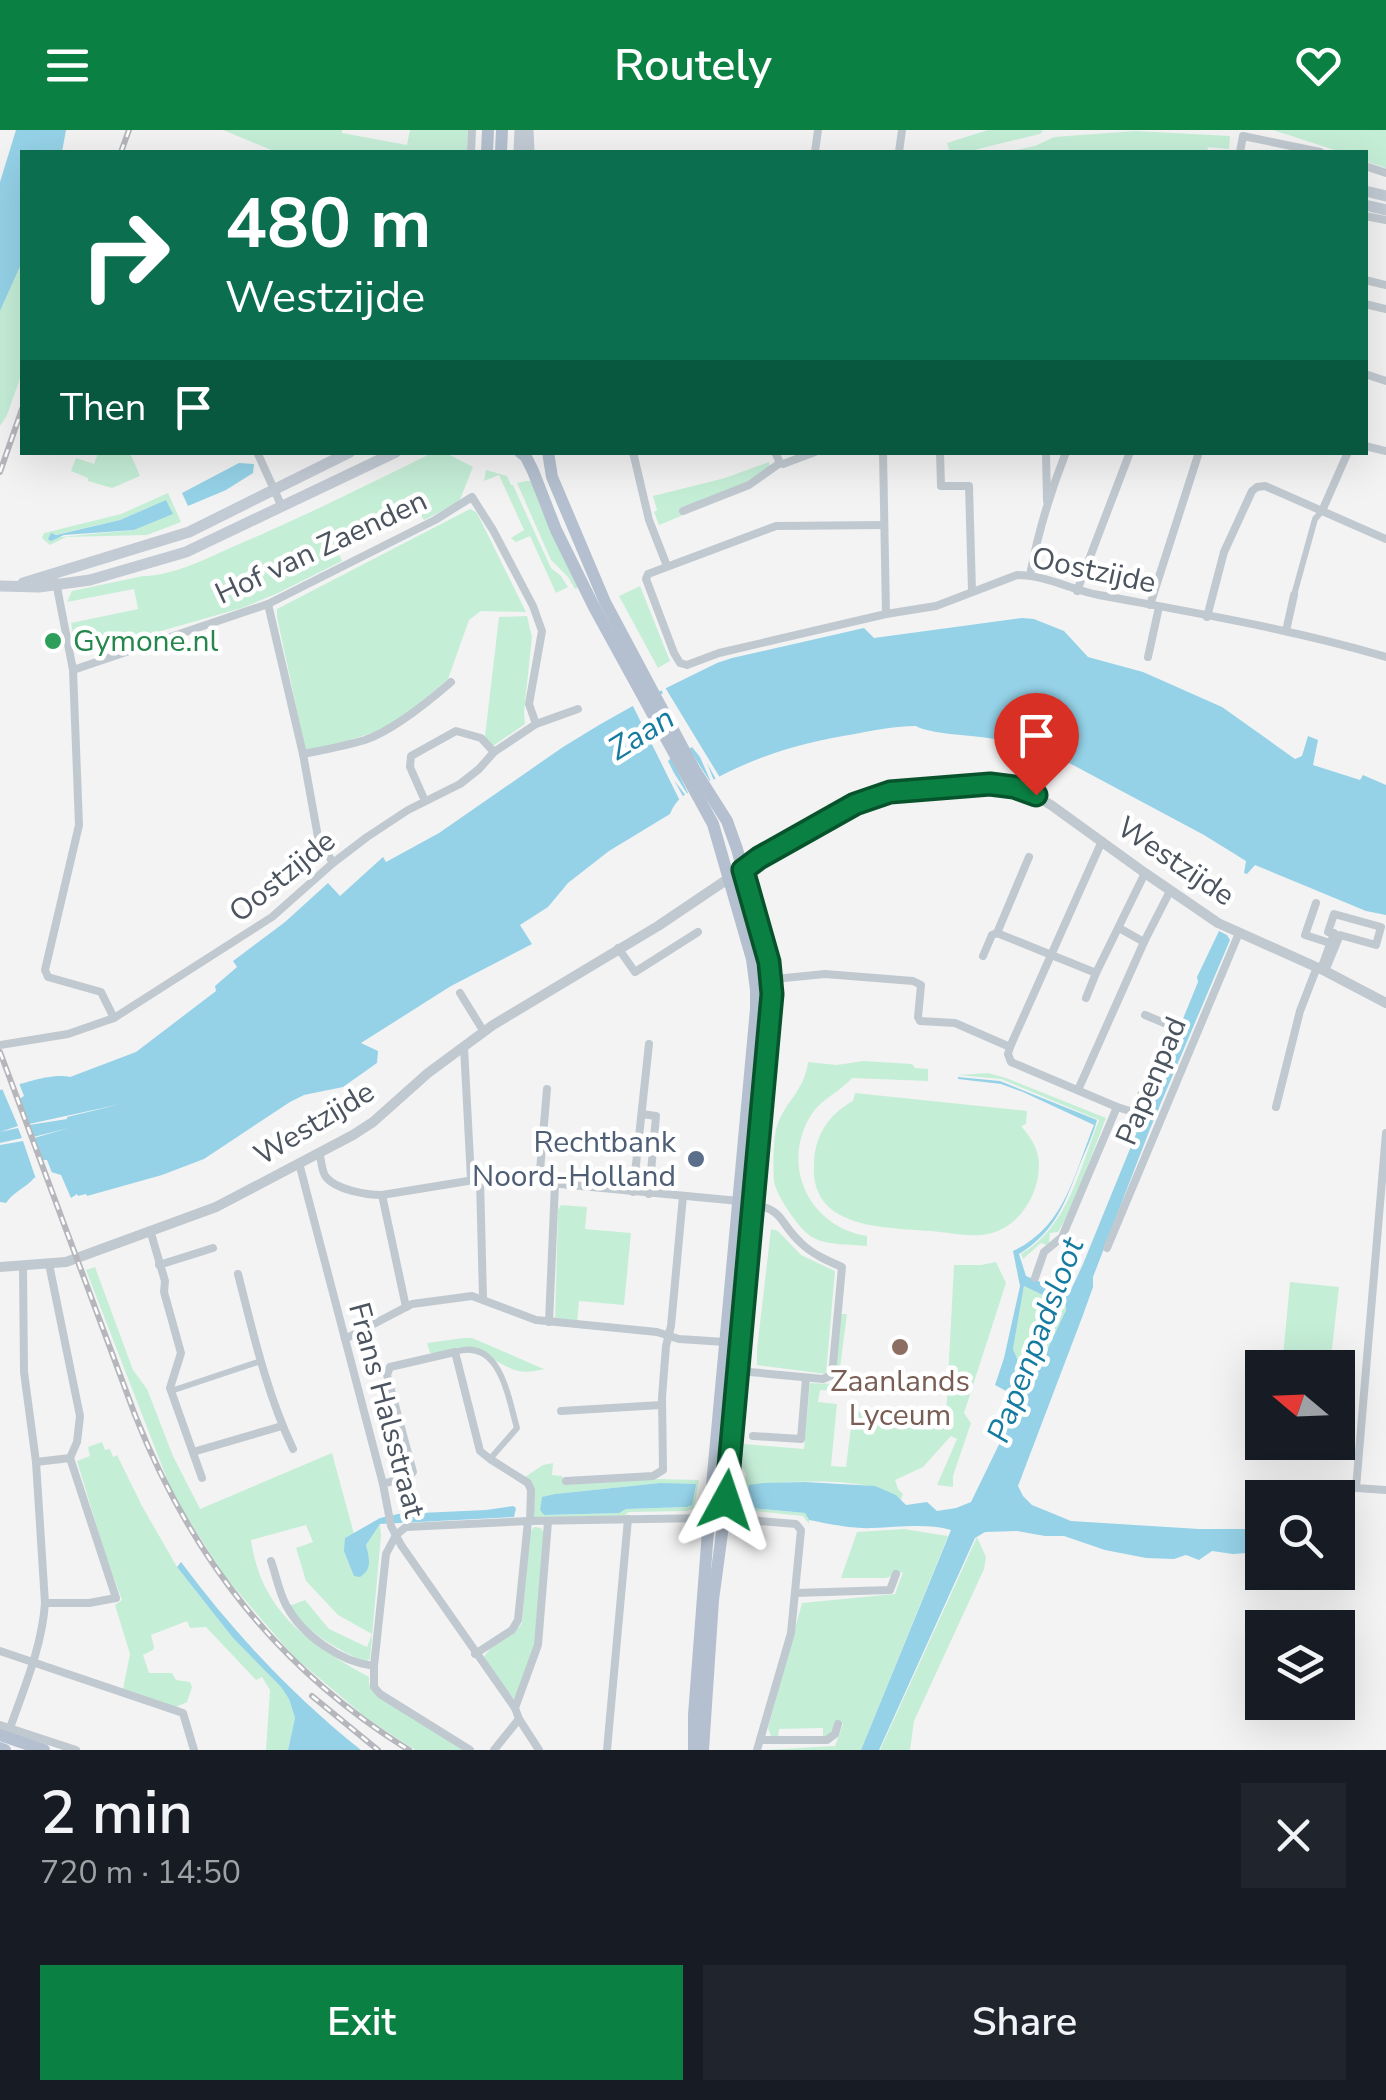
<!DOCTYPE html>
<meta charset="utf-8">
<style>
:root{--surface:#171b24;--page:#20242c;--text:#f1f3f6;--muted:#9ea1a6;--accent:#0b8043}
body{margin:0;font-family:"Nunito Sans",sans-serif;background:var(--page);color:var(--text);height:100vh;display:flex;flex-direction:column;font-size:38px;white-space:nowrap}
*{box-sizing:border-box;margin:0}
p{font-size:32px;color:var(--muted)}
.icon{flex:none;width:55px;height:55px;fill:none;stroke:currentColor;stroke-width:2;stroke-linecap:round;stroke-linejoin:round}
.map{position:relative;height:1620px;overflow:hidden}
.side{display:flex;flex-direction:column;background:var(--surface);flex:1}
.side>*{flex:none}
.hud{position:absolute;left:20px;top:20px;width:1348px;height:305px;border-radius:0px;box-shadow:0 10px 40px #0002;background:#0b6e4f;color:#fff;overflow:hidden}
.needle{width:65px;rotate:289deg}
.fabs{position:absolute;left:1245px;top:1220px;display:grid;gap:20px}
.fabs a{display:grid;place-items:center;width:110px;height:110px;border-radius:0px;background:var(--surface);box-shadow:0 10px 40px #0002;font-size:50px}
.pin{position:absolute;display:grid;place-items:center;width:85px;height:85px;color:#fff;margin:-102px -42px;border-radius:50% 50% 50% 0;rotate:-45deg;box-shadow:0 0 10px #0007}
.pin .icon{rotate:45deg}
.me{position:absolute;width:110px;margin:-55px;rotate:5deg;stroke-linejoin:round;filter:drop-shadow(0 0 8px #0008)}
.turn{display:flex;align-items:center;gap:35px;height:210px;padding:0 40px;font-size:45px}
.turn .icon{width:130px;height:130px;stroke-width:2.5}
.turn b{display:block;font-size:70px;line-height:85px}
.then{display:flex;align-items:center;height:95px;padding:0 40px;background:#0003;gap:20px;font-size:38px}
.round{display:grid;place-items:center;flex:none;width:105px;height:105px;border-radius:0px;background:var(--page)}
.headline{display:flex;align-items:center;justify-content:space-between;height:170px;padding:0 40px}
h1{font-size:60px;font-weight:600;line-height:75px}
.action{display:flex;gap:20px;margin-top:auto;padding:20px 40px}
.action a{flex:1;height:115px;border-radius:0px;background:var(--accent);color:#fff;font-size:40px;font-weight:600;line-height:115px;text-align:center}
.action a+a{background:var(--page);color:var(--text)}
header{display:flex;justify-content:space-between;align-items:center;height:130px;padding:0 40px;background:var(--accent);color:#fff;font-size:45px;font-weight:600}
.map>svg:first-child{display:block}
.green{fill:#c5eed7;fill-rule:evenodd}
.water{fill:#95d2e8;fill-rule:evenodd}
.pier{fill:#f4f3f3}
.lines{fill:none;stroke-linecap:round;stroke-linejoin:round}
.pedestrian{stroke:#c1c9d0;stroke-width:6}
.minor{stroke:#c1c9d0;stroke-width:8}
.tertiary{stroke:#c1c9d0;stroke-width:10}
.secondary{stroke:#c2cad4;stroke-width:11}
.primary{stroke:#b4c0cf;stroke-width:12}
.rail-casing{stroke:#b5b7bc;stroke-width:6}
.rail{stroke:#fff;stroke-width:2.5;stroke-dasharray:8;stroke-linecap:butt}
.route-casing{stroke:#07532c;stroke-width:25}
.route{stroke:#0b8043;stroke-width:18}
.leisure-dot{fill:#2e9e5b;stroke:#fff;stroke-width:4}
.service-dot{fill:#5c6f8a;stroke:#fff;stroke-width:4}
.education-dot{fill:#8d6e63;stroke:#fff;stroke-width:4}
.labels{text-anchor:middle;stroke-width:9;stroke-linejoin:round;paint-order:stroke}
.street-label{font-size:30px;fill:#4b545f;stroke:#fff}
.leisure-label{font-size:30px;fill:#27864d;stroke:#fff;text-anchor:start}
.service-label{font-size:30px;fill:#4e5e75;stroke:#fff;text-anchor:end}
.education-label{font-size:30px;fill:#785e54;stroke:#fff}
.water-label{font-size:32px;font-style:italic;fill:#157ba0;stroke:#fff}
</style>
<header><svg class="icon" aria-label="menu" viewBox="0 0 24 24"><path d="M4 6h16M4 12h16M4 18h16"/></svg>Routely<svg class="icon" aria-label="heart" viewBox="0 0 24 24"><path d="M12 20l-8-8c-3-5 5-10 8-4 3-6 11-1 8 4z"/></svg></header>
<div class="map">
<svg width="1386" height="1620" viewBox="0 0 1386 1620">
<rect width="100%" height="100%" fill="#f4f3f3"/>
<!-- green -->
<g class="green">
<polygon points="223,0 342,0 342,3 407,15 410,0 468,0 467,22 276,22"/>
<polygon points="988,0 1042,0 1043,1 1040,4 966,22 950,22 947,13"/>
<polygon points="1273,0 1386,0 1386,38 1365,31 1365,22 1341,22"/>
<polygon points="1135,1 1230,6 1229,19 1208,17 1207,22 1007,22 1035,16 1054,7"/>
<polygon points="22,132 22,243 7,285 0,296 0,181"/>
<polygon points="98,323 130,323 140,346 112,358 88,351 88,348 71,341 76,328 94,334"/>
<path d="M432 323H446L473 337 459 372 424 390 409 366 332 407 342 431 278 463 242 478 80 524 76 519 71 493 138 479 134 459 67 472 72 461 143 446C176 445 207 428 237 415 303 387 367 355 432 323Z"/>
<polygon points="769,332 770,336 743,354 728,361 682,377 680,381 681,386 659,395 654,382 657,380 653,366 725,348"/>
<polygon points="486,340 507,346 511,355 513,355 551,438 561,446 568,457 556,463 530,406 516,412 511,408 524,400 499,345 484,351"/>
<polygon points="526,351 531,351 542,381 578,458 575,459 568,447 551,430 517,353"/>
<path d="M168 363 181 392 147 405 66 407 50 415 42 408 44 403 121 384ZM166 370 172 384 134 400 50 408 54 405 120 390Z"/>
<polygon points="470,379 476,382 480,389 526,482 481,481 469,490 448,549 401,589 378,601 313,622 306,622 277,487 277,479"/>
<polygon points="640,456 670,531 658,538 619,466"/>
<polygon points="527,486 532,507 524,582 525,594 493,616 486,611 485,606 499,487"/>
<path d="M863 931 912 934 915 938 928 939V951L852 948C840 962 822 968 811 985 780 1035 809 1097 867 1106V1116C851 1114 827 1116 812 1107 799 1100 775 1063 774 1051 773 1038 773 1008 777 996 785 971 804 962 808 932L837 935Z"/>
<path d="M988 943 1006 948 1106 988 1070 1082 1058 1102 1050 1103 1049 1113 1047 1115 1041 1113 1023 1129 1021 1124C1068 1097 1080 1038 1099 990L1001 949 958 945Z"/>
<path d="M855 963 1027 981 1026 994 1021 996C1028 1004 1034 1012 1037 1022 1045 1050 1027 1088 1000 1100 979 1110 953 1103 931 1101 885 1097 809 1100 814 1033 815 1005 829 984 853 971Z"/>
<polygon points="561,1075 587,1077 585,1099 631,1103 624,1175 579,1171 577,1195 555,1193 558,1080"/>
<polygon points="771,1099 778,1101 801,1125 835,1141 826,1244 757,1235 757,1219"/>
<path d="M996 1132 1006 1153 964 1283 971 1293 953 1346V1357L937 1355 957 1309 951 1306 923 1337 895 1350 898 1359 903 1364 901 1370C873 1345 786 1351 749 1356L752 1378 805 1383 809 1390V1394L803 1386 746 1380 743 1376 746 1344 742 1336 744 1314 804 1319 810 1253 834 1254 841 1184H847L837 1261 820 1260 818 1272 837 1274 831 1336 846 1337 853 1281 946 1288 954 1135H981Z"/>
<path d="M95 1137 133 1240 147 1259 173 1326 200 1379 332 1323 354 1404 345 1408 369 1435 366 1415 380 1394 381 1405 370 1529 365 1532C335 1518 308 1503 289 1476L305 1470 329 1499 367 1517 372 1504 338 1485 306 1451 296 1418 313 1412 306 1395 251 1410C261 1482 309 1514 369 1547V1554L382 1569 465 1620H415L369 1590 294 1527 226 1448 174 1367 86 1140Z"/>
<polygon points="1290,1152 1339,1157 1330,1237 1282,1237"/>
<polygon points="1024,1156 1066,1175 1066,1180 1040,1235 1030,1236 1018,1231 1013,1219"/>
<path d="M464 1208H472L544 1239C511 1248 507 1232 480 1225 465 1221 446 1223 430 1223L427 1213Z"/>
<polygon points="102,1312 105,1320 110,1319 113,1327 117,1325 142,1376 177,1437 233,1508 281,1557 289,1569 295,1588 288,1620 266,1620 270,1560 262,1547 256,1550 206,1497 190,1498 187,1491 151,1505 154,1517 153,1520 143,1525 149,1543 172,1543 176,1550 190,1552 192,1557 187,1572 176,1577 123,1559 130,1524 115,1475 122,1470 106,1427 77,1331 90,1326 88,1317"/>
<path d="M553 1333 552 1345 562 1346 564 1355 659 1349 699 1350 694 1378 687 1381 628 1382 625 1386 536 1389 533 1385 525 1347 543 1335ZM660 1353 687 1377 626 1379 618 1383 544 1385 540 1380 542 1368 556 1364Z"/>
<path d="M534 1397 541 1398 544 1403 535 1521 516 1568H513L483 1529C491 1512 512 1509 522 1493L530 1402Z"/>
<polygon points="904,1399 948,1406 861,1620 764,1620 835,1616 843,1594 835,1591 830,1606 823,1607 823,1598 779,1599 778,1608 771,1606 768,1598 802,1473 895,1464 903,1442 886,1448 841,1448 857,1402"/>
<polygon points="977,1407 986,1427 984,1439 914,1591 910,1620 880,1620"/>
</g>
<!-- water -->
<g class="water">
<polygon points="16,0 66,0 62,22 22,22 22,132 0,181 0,52"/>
<polygon points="239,333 254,334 253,343 226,360 188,376 182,363"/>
<polygon points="166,370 173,384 134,400 64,405 51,411 48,409 51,403 56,405 120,390"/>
<path d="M1022 488 1034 489 1064 501 1088 527 1143 542 1222 577 1295 629 1302 626 1308 606 1318 610 1313 635 1360 650 1363 645 1386 655V785L1366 781 1255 735 1247 744 1244 743 1246 731 1204 705 1043 619 1044 615 1039 613 1037 617C1021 616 1004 610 988 608 970 605 929 604 916 596 896 596 875 600 855 604 803 612 756 626 709 652 690 663 679 663 670 684L609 721 568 753 548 777 520 795 532 814 451 856 361 913 378 921 377 933 343 957 304 965 290 972 204 1029 162 1045 87 1066 86 1064 78 1066 77 1064 71 1068 61 1045 51 1042 34 1048C27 1057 13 1062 6 1073L0 1072V960C18 955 52 942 70 947L136 922 216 861 215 856 237 837 233 831 285 792 328 753 340 766 383 727 386 732 439 703 563 617 599 595 654 564 717 533 732 528 864 498 874 508Z"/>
<path d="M1219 801 1227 805 1230 810 1150 999 1093 1147V1157L1083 1185 1018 1356 1023 1366 1032 1375 1071 1391 1199 1399H1262V1422L1233 1424 1212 1421 1199 1430 1186 1425 1174 1429 1146 1428 1105 1420 1064 1406H1045L1017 1401 985 1402 975 1408 879 1620H861L951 1400C927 1393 898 1397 873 1398 851 1399 830 1394 809 1390L805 1383 752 1378 747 1374 749 1355 764 1353 805 1352 875 1356 896 1365 906 1375 927 1372 937 1381 956 1378 971 1372 1021 1269 995 1255 1004 1228 1020 1156 1013 1121C1065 1097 1074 1044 1094 995L1023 962 1001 954 958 949V947L1000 951 1097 990C1093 1005 1086 1020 1080 1034 1065 1073 1056 1101 1019 1124L1026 1146 1069 1164 1083 1134 1198 852 1197 847ZM1024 1156 1066 1176V1180L1040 1235H1030L1018 1231 1013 1219Z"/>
<polygon points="660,1353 696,1354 692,1375 687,1377 626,1379 619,1383 544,1385 540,1380 542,1367 555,1364"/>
<path d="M513 1376 516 1378 514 1387 380 1394 366 1415C369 1428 373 1439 360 1447L354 1446 344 1421 345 1408 380 1388 398 1384 486 1380Z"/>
<path d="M181 1432C233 1502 293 1566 361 1620H288L295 1588 289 1569 281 1557 233 1508 177 1437Z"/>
</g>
<!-- pier -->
<g class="pier">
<polygon points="663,554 722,651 718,653 707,633 714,651 711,652 700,627 692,617 689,619 713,656 690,667 671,628 668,631 674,643 688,665 686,666 674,650 685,670 681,673 631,572 660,565 663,563 659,556"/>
<polygon points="17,948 24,966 19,969 29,994 121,974 67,987 67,989 29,995 33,1007 69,998 34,1008 42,1030 47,1030 54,1048 50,1045 37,1049 37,1052 23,1011 0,1015 0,1013 22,1008 18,998 0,1002 18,996 1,956 3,957 16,953"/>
</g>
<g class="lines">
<!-- pedestrian -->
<g class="pedestrian">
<polyline points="1294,465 1315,389 1322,381"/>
<path d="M455 1222C500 1207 508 1267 517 1298L490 1329"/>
<polyline points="171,1261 261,1231"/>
</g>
<!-- minor -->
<g class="minor">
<polyline points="471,22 472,0"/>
<polyline points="815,22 818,0"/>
<polyline points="899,22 902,0"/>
<polyline points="1240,22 1243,6 1320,22"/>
<polyline points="1365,36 1386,43"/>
<polyline points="1365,86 1386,90"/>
<polyline points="1365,150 1386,155"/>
<polyline points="1365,174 1386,179"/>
<polyline points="1365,244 1386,251"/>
<polyline points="1365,316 1386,321"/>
<polyline points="257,322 282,377"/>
<polyline points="633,322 649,390 667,436"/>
<polyline points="775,322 780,333 783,334 815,322"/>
<polyline points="883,322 886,484"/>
<polyline points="940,322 941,356 969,356 972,461"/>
<polyline points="1046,322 1047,371"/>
<polyline points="683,381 749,355 780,333"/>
<polyline points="1322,381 1348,322"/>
<path d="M884 395 776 396 648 444 646 449 674 523 680 533 687 535 719 523 886 484 936 476 1017 445C1045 445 1072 460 1099 465 1195 483 1292 499 1386 527"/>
<path d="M1030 445C1038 402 1050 363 1066 322"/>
<polyline points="56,452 73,540 79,695 45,840 48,847 101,862 114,888"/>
<polyline points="1077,461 1130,322"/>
<polyline points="268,474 303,624 318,707 333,733"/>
<polyline points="1150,475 1199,322"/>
<polyline points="1207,487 1224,422 1252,361 1257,357 1265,356 1386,409"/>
<polyline points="1286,501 1294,465"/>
<polyline points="1148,527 1159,477"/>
<polyline points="73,540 268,474 435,390 472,367 493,400 533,476 542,501 529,574 536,594"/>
<path d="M303 624C323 620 345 616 365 610 394 600 428 572 451 552"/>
<polyline points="425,671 410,637 411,626 456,601 481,608 494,622"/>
<polyline points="1316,773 1305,805 1330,813"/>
<polyline points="1119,798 1144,812"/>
<polyline points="997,803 1096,843"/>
<polyline points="618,818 635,842 698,802"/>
<polyline points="983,826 992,805 997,803 1029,727"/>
<polyline points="1321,839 1334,803 1328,802 1334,784 1381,797 1376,815 1340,805 1325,841"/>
<polyline points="755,851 825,844 913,851 921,855 918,887 920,891 955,893 1010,917 1008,924 1011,932 1117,977"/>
<polyline points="460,863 484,902"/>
<polyline points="1086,868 1096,843 1145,743"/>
<polyline points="0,915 68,904 114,888 272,787 333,733 367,707 408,680 460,654 479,639 494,622 536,594 578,579"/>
<polyline points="464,917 471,1049"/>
<polyline points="1010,917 1102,711"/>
<polyline points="1078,960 1144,812 1170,761"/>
<polyline points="1276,977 1300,881 1317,837"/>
<polyline points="642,984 656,986 649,1064"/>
<polyline points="1386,1003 1356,1358 1386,1360"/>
<path d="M319 1023C322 1030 321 1041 326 1047 336 1060 367 1065 382 1065L480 1049 539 1052 739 1071"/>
<polyline points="299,1033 383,1354 391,1396 401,1415 515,1578 519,1589 539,1620"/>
<polyline points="480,1049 483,1168"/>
<polyline points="539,1052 547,959"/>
<polyline points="633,1062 649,914"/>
<polyline points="382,1065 406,1177"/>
<polyline points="150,1100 165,1151 164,1162 181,1223 170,1258 202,1348"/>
<polyline points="1107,1118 1239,803"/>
<polyline points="159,1135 213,1118"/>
<path d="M238 1144C253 1203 267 1264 293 1319"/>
<polyline points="1035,1148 1044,1122 1062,1107 1117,977 1130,981 1136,977 1169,901 1169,895 1145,885"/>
<polyline points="549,1192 555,1054"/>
<polyline points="345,1209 412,1174 472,1166 536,1190 657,1202 679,1209 725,1212"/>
<path d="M738 1235 750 1242 823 1249 832 1245 842 1137C828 1131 812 1124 801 1113 778 1092 786 1081 753 1074"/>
<polyline points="561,1281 661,1275"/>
<polyline points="753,1306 801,1309 806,1248"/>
<polyline points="193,1322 282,1296"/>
<polyline points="36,1332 70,1328 77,1312 80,1286 49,1134"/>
<polyline points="566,1351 653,1346 663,1340 662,1267 666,1216 671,1196 683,1066"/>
<polyline points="383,1354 409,1346 413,1342 387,1245 390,1237 455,1222 480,1321 490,1329 528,1353 531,1360 530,1391"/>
<polyline points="723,1388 796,1394 801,1400 791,1503 757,1620"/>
<path d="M271 1431C276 1445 279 1462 286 1475 302 1505 340 1532 374 1536V1557L380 1564 470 1620"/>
<polyline points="795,1463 890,1460 896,1444"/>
<polyline points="45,1473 89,1473 116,1468 70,1328"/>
<polyline points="0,1521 183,1583 194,1620"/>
<polyline points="475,1524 512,1500 518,1490 528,1391"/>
<polyline points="374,1536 386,1424 396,1405 406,1397 528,1391 709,1388"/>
<polyline points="515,1578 538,1515 548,1392"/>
<polyline points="0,1595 76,1620"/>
<path d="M10 1598C24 1558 42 1517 45 1473L36 1332 24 1242 23 1136"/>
<polyline points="760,1610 827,1610 835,1604 838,1594"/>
<polyline points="494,1620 519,1589"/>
<polyline points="607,1620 628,1389"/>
</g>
<!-- tertiary -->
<polyline class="tertiary" points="0,1137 66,1132 216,1077 353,1005 373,992 428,943 493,895 658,796 759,728 862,671 890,662 913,658 990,654 1026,660 1051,675 1145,743 1218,793 1325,841 1386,873"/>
<!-- secondary -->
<g class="secondary">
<polyline points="528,0 529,22"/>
<polyline points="519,22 520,0"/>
<polyline points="1365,61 1386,66"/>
<polyline points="1365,75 1386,80"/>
<polyline points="23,453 189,402 350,322"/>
<polyline points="0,456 39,457 90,450 186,422 396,322"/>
</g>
<!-- primary -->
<g class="primary">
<polyline points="487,22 488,0"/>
<polyline points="501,22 502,0"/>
<polyline points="520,322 526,327 533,341 556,400 594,477 713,694 752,829 756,860 756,879 709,1388 694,1585 694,1620"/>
<polyline points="548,322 552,347 605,472 694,639 727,691 737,719 770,838 770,883 724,1388 713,1470 703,1620"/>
<polyline points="0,1605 44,1620"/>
<polyline points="0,1618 5,1620"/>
</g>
<defs>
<g id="rail">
<polyline points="121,22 129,0"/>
<polyline points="0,342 22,279"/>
<path d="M0 922 135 1285C191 1427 278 1539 409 1620"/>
<polyline points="312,1566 378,1620"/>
</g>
</defs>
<!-- rail casing -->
<use href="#rail" class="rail-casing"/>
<!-- rail -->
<use href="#rail" class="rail"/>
</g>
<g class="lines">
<defs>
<polyline id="route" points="726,1370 772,864 769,832 743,740 759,728 855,674 890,662 990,654 1014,657 1036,665"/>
</defs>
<!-- route casing -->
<use href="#route" class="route-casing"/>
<!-- route -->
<use href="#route" class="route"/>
</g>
<!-- markers -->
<circle class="leisure-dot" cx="53" cy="511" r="10"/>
<circle class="service-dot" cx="696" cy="1029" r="10"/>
<circle class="education-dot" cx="900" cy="1217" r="10"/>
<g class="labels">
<!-- street labels -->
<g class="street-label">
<text transform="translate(321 417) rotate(-25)" y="10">Hof van Zaenden</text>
<text transform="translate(1094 440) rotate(12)" y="10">Oostzijde</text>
<text transform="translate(1176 731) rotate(34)" y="10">Westzijde</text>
<text transform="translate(282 746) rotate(-39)" y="10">Oostzijde</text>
<text transform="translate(1151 951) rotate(-67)" y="10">Papenpad</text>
<text transform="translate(314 993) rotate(-31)" y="10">Westzijde</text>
<text transform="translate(387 1280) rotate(75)" y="10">Frans Halsstraat</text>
</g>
<!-- leisure labels -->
<g class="leisure-label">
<text x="73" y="521">Gymone.nl</text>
</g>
<!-- service labels -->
<g class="service-label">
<text x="676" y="1022">Rechtbank<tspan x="676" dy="34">Noord-Holland</tspan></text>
</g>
<!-- education labels -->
<g class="education-label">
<text x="900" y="1261">Zaanlands<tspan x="900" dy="34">Lyceum</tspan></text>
</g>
<!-- water labels -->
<g class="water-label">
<text transform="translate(641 603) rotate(-32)" y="11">Zaan</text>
<text transform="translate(1035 1210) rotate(-69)" y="11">Papenpadsloot</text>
</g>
</g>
</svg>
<div class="fabs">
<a><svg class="needle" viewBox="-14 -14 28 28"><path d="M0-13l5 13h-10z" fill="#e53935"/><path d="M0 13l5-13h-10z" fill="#9ea1a6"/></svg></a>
<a><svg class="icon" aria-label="search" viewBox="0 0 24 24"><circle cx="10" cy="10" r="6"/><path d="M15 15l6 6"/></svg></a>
<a><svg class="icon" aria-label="layers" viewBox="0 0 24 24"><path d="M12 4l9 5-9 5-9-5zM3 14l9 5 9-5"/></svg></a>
</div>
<div class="pin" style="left:1036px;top:665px;background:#d93025"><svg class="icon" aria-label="arrive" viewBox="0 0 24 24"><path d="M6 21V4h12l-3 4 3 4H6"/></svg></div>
<svg class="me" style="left:726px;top:1370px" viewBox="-20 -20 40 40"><path d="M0-17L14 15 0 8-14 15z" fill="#0b8043" stroke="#fff" stroke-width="4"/></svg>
<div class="hud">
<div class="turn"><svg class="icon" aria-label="right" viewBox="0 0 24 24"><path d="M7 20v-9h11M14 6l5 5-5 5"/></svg><div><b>480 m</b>Westzijde</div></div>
<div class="then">Then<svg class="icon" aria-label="arrive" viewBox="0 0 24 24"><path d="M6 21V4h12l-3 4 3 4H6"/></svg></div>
</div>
</div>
<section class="side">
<div class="headline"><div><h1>2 min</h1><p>720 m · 14:50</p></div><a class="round"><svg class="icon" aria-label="close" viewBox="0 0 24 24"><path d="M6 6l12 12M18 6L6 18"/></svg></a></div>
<div class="action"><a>Exit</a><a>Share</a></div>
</section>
